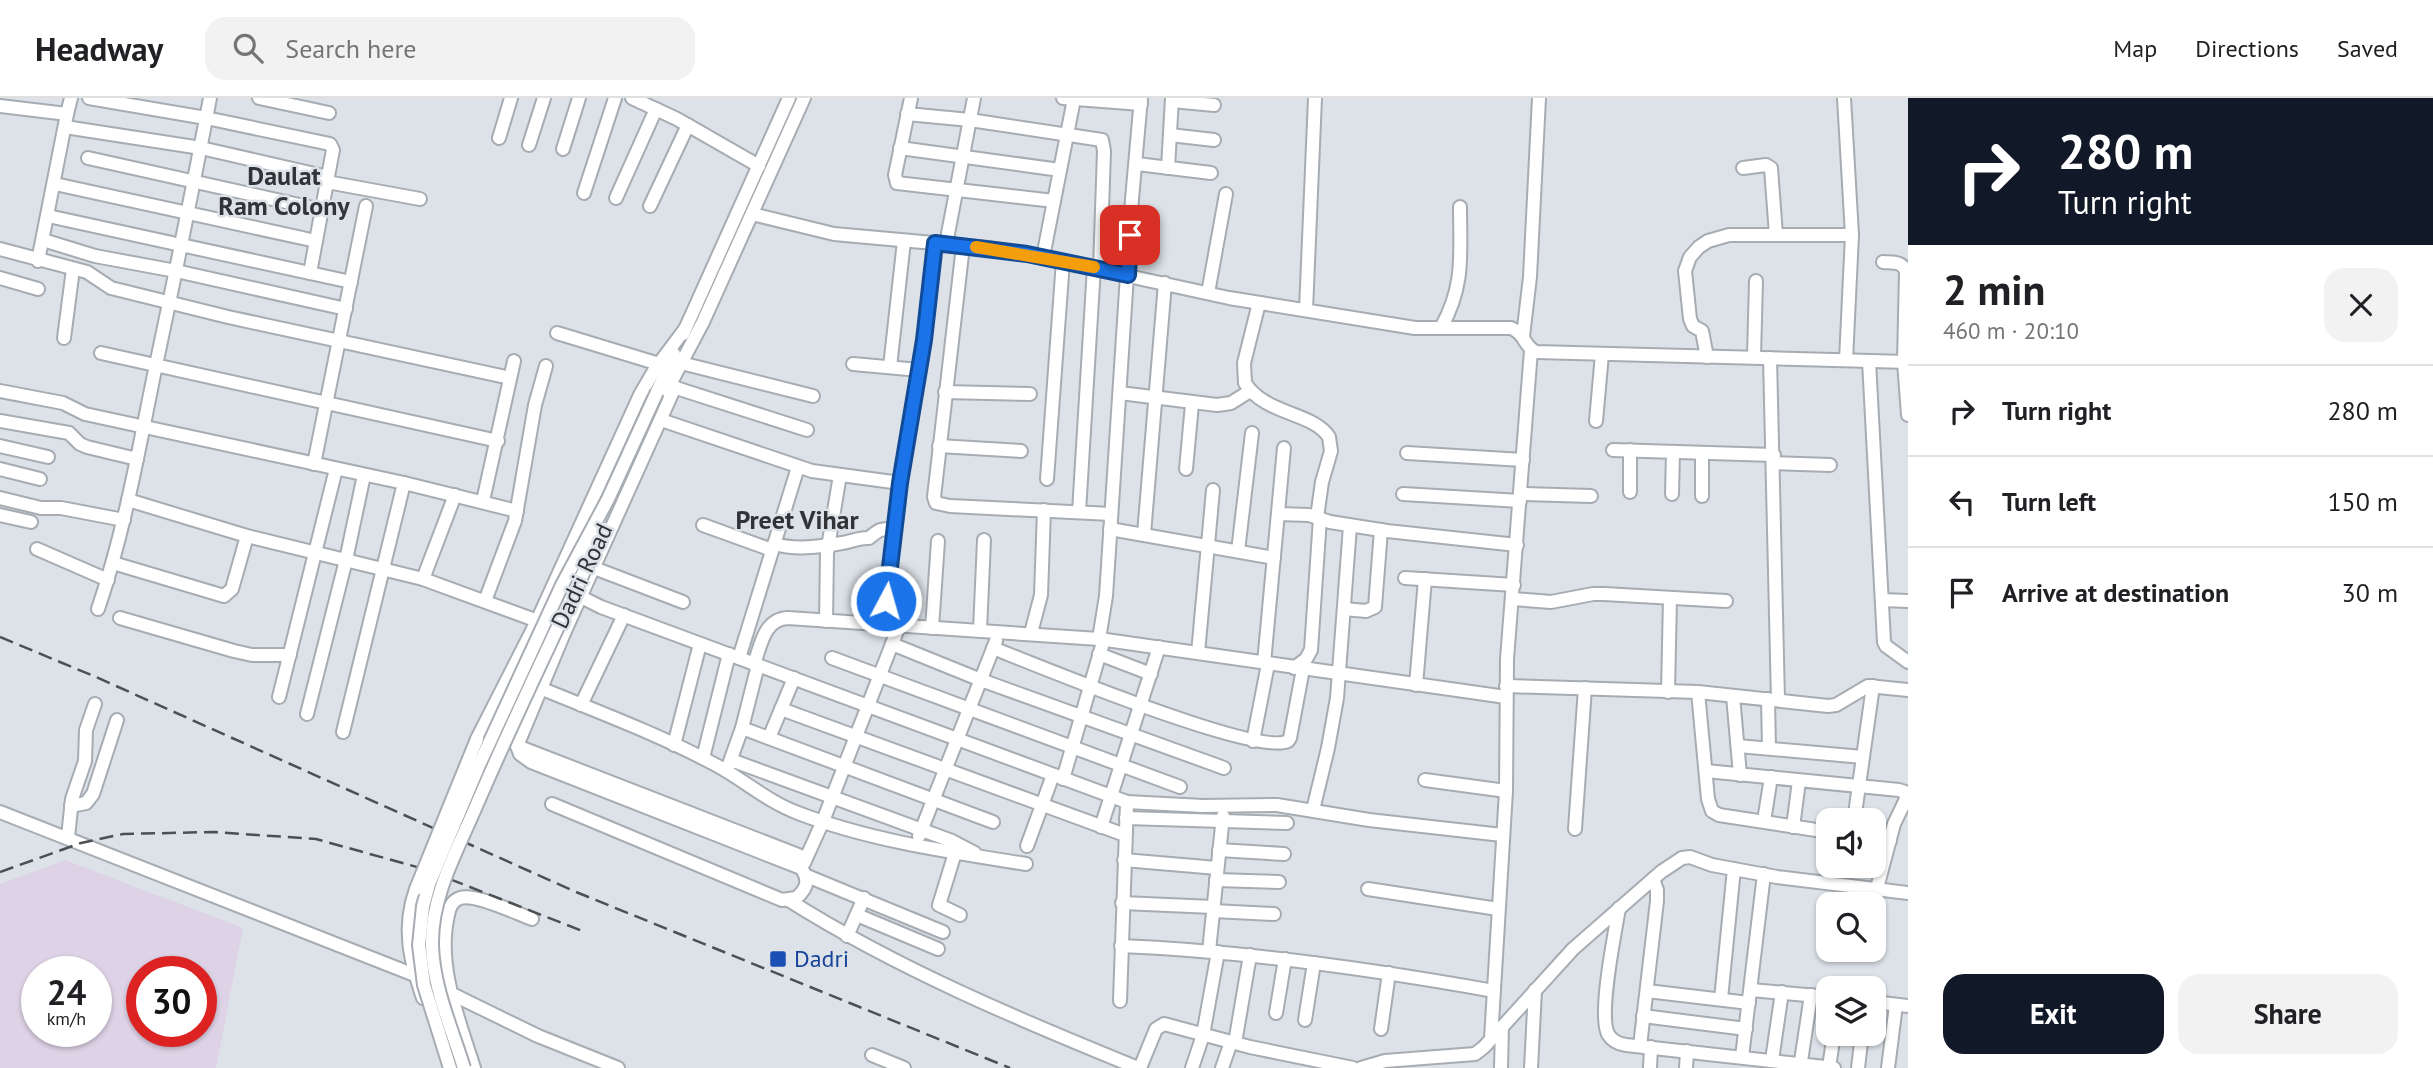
<!DOCTYPE html>
<meta charset="utf-8">
<style>
:root{--surface:#fff;--page:#f2f2f2;--text:#202124;--muted:#757577;--line:#e0e0e0;--accent:#111827}
body{margin:0;font-family:"PT Sans",sans-serif;background:var(--page);color:var(--text);height:100vh;display:flex;flex-direction:column;font-size:26px;white-space:nowrap}
*{box-sizing:border-box;margin:0}
p{font-size:23px;color:var(--muted)}
.icon{flex:none;width:38px;height:38px;fill:none;stroke:currentColor;stroke-width:2;stroke-linecap:round;stroke-linejoin:round}
.map{position:relative;flex:1;overflow:hidden}
.side{display:flex;flex-direction:column;background:var(--surface);width:525px}
.side>*{flex:none}
.banner{background:#111827;color:#fff;overflow:hidden}
.fabs{position:absolute;left:1816px;top:710px;display:grid;gap:14px}
.fabs a{display:grid;place-items:center;width:70px;height:70px;border-radius:14px;background:var(--surface);box-shadow:0 2px 5px #0004;font-size:35px}
.speed{position:absolute;left:21px;top:858px;display:flex;gap:14px;font-size:35px;font-weight:700;text-align:center}
.speed>*{display:grid;place-content:center;width:91px;height:91px;border-radius:50%;background:var(--surface);box-shadow:0 2px 5px #0004;line-height:1}
.speed small{font-size:18px;font-weight:400}
.speed .limit{border:10px solid #d22;background:#fff;color:#111}
.pin{position:absolute;display:grid;place-items:center;width:60px;height:60px;color:#fff;margin:-30px;border-radius:14px;box-shadow:0 4px 10px #0006}
.me{position:absolute;width:77px;margin:-38px;rotate:6deg;stroke-linejoin:round;filter:drop-shadow(0 0 5px #0008)}
.turn{display:flex;align-items:center;gap:24px;height:147px;padding:0 35px;font-size:32px}
.turn .icon{width:91px;height:91px;stroke-width:2.5}
.turn b{display:block;font-size:49px;line-height:60px}
.round{display:grid;place-items:center;flex:none;width:74px;height:74px;border-radius:21px;background:var(--page)}
.head{display:flex;align-items:center;justify-content:space-between;height:119px;padding:0 35px}
h1{font-size:42px;font-weight:800;line-height:52px}
.primary-button{display:flex;gap:14px;margin-top:auto;padding:14px 35px}
.primary-button a{flex:1;height:80px;border-radius:21px;background:var(--accent);color:#fff;font-size:28px;font-weight:800;line-height:80px;text-align:center}
.primary-button a+a{background:var(--page);color:var(--text)}
ul{padding:0;list-style:none}
li{display:flex;align-items:center;gap:21px;height:91px;padding:0 35px;border-top:2px solid var(--line)}
li div{flex:1}
li b{display:block;font-size:26px}
li em{font-style:normal}
header{display:flex;align-items:center;gap:42px;box-sizing:border-box;height:98px;padding:0 35px;background:var(--surface);border-bottom:2px solid var(--line)}
header strong{font-size:33px}
nav{display:flex;gap:38px;margin-inline-start:auto;font-size:24px}
.search{width:490px;height:63px;background:var(--page);display:flex;align-items:center;gap:18px;box-sizing:border-box;padding:0 24px;border-radius:21px;color:var(--muted);font-size:26px}
main{display:flex;flex:1;min-height:0}
.map>svg:first-child{display:block}
.industrial{fill:#ded2e6;fill-rule:evenodd}
.lines{fill:none;stroke-linecap:round;stroke-linejoin:round}
.minor-casing{stroke:#a6acb2;stroke-width:16}
.minor{stroke:#fff;stroke-width:12}
.rail{stroke:#4d5053;stroke-width:2.5;stroke-dasharray:14 7;stroke-linecap:butt}
.minor-bridge-casing{stroke:#a6acb2;stroke-width:16;stroke-linecap:butt}
.minor-bridge{stroke:#fff;stroke-width:12}
.route-casing{stroke:#114b97;stroke-width:18}
.route{stroke:#1a73e8;stroke-width:12}
.slow{stroke:#f59e0b;stroke-width:12}
.transit-dot{fill:#1a4fb4;stroke:#dce2e8;stroke-width:2.5}
.labels{text-anchor:middle;stroke-width:5;stroke-linejoin:round;paint-order:stroke}
.street-label{font-size:24px;fill:#313336;stroke:#dce2e8}
.transit-label{font-size:24px;fill:#164399;stroke:#dce2e8;text-anchor:start}
.neighbourhood-label{font-size:26px;font-weight:bold;fill:#313336;stroke:#dce2e8}
</style>
<header>
<strong>Headway</strong>
<div class="search"><svg class="icon" aria-label="search" viewBox="0 0 24 24"><circle cx="10" cy="10" r="6"/><path d="M15 15l6 6"/></svg>Search here</div>
<nav><a>Map</a><a>Directions</a><a>Saved</a></nav>
</header>
<main>
<div class="map">
<svg width="1908" height="970" viewBox="0 0 1908 970">
<rect width="100%" height="100%" fill="#dce2e8"/>
<!-- industrial -->
<path class="industrial" d="M65 762 243 830 216 970H0V786ZM37 873H96V933H37ZM142 873H201V933H142Z"/>
<g class="lines">
<defs>
<g id="minor">
<polyline points="89,0 206,20 330,46 333,52 332,57 310,175"/>
<polyline points="259,0 329,15"/>
<polyline points="632,0 677,21 759,68"/>
<polyline points="911,0 895,77 897,85 1054,103"/>
<polyline points="1063,0 1141,6"/>
<polyline points="1844,0 1852,137 1846,262"/>
<polyline points="1172,3 1214,7"/>
<polyline points="0,8 67,16 71,0"/>
<polyline points="907,16 970,22 1102,42 1104,53 1100,171"/>
<polyline points="65,29 201,50 328,79"/>
<polyline points="1170,37 1214,42"/>
<polyline points="499,40 511,0"/>
<polyline points="529,47 544,0"/>
<polyline points="900,50 1060,72"/>
<polyline points="563,51 579,0"/>
<polyline points="88,60 322,112"/>
<polyline points="1137,66 1211,75"/>
<polyline points="1168,70 1172,0"/>
<polyline points="1743,70 1766,67 1771,70 1776,137"/>
<polyline points="327,84 420,101"/>
<polyline points="55,86 316,143"/>
<polyline points="584,95 615,0"/>
<polyline points="616,100 656,11"/>
<polyline points="650,108 688,27"/>
<path d="M752 116 834 136 989 150 1027 156 1229 200 1415 230H1511C1526 236 1523 248 1536 254L1908 264"/>
<polyline points="48,118 351,184"/>
<polyline points="43,142 95,158 176,173 346,211"/>
<polyline points="946,146 974,0"/>
<polyline points="963,148 934,399 936,405 950,408 1111,416"/>
<polyline points="0,151 87,174 111,190 228,219 510,280"/>
<polyline points="1043,159 1074,1"/>
<polyline points="38,163 67,16"/>
<path d="M1883 164C1893 165 1903 163 1906 174L1904 264 1908 317"/>
<polyline points="0,180 38,191"/>
<polyline points="1208,195 1226,96"/>
<path d="M1259 205 1244 265 1245 285C1265 317 1313 314 1329 339L1331 353 1322 384 1317 419"/>
<polyline points="1306,212 1315,0"/>
<path d="M1441 230C1465 187 1460 156 1460 109"/>
<polyline points="557,235 659,266"/>
<polyline points="683,236 789,0"/>
<polyline points="1523,238 1530,179 1539,0"/>
<polyline points="64,240 73,171"/>
<polyline points="101,255 498,343"/>
<polyline points="1707,259 1702,233 1693,228 1690,221 1685,173 1690,159 1699,149 1708,143 1729,137 1852,137"/>
<polyline points="1754,259 1756,183"/>
<polyline points="1770,260 1778,602"/>
<polyline points="1869,263 1884,544 1886,548 1908,564"/>
<polyline points="681,265 813,298"/>
<polyline points="853,266 919,272"/>
<polyline points="890,269 904,143"/>
<polyline points="670,288 807,332"/>
<polyline points="0,293 63,305 85,316 404,385 517,413"/>
<polyline points="657,294 674,256"/>
<polyline points="666,294 703,224 804,0"/>
<polyline points="945,294 1030,296"/>
<polyline points="1120,295 1217,307 1231,305 1250,293"/>
<polyline points="661,322 812,373 900,385"/>
<polyline points="0,323 69,335 80,346 87,349 137,361"/>
<polyline points="1596,323 1602,256"/>
<polyline points="0,348 48,359"/>
<polyline points="939,348 1021,353"/>
<polyline points="1613,352 1774,357"/>
<polyline points="1630,352 1630,394"/>
<polyline points="1407,355 1523,362"/>
<polyline points="1774,365 1830,367"/>
<polyline points="314,366 366,108"/>
<polyline points="0,371 40,381"/>
<polyline points="1186,371 1192,306"/>
<polyline points="1047,381 1063,163"/>
<polyline points="1403,396 1520,403"/>
<polyline points="1521,396 1591,398"/>
<polyline points="1672,396 1673,354"/>
<polyline points="1702,398 1702,355"/>
<polyline points="0,400 41,410 61,410 124,422"/>
<polyline points="128,402 247,438 423,481 565,533"/>
<polyline points="483,403 514,263"/>
<polyline points="1079,414 1094,169"/>
<polyline points="1278,416 1309,417 1330,424 1387,433 1517,447"/>
<polyline points="0,417 31,424"/>
<polyline points="703,427 772,452"/>
<polyline points="1110,431 1274,460"/>
<polyline points="1144,436 1165,185"/>
<path d="M774 446C796 452 819 449 842 445 851 444 860 439 869 440 880 431 879 431 894 431"/>
<polyline points="37,451 108,482"/>
<polyline points="1238,453 1252,335"/>
<polyline points="113,465 224,498 232,491 247,438"/>
<polyline points="594,470 683,504"/>
<polyline points="1405,480 1514,487"/>
<polyline points="423,481 455,397"/>
<polyline points="581,499 601,509 1127,704 1203,708 1277,707 1369,722 1502,737"/>
<polyline points="1513,501 1551,504 1593,496 1604,496 1726,503"/>
<polyline points="1882,502 1908,503"/>
<polyline points="485,503 515,423 535,307 546,268"/>
<path d="M98 511C125 432 139 349 156 267 175 178 193 89 210 0"/>
<polyline points="1344,511 1366,513 1375,509 1381,432"/>
<polyline points="120,520 234,553 252,557 290,557"/>
<polyline points="826,523 827,455 840,377"/>
<polyline points="883,527 900,385 924,241 935,145"/>
<polyline points="932,530 938,443"/>
<polyline points="980,532 984,442"/>
<polyline points="1031,535 1041,497 1044,412"/>
<polyline points="1099,541 1106,498 1132,101 1141,0"/>
<polyline points="892,546 981,582 1224,670"/>
<path d="M993 550C1036 567 1258 659 1288 643L1290 640 1303 571"/>
<polyline points="1198,555 1213,392"/>
<polyline points="1099,556 1151,576"/>
<polyline points="739,560 798,369"/>
<polyline points="832,560 1180,689"/>
<polyline points="1264,565 1284,350"/>
<path d="M754 566C761 547 764 521 788 520L1099 541 1506 599"/>
<polyline points="1294,570 1306,561 1311,552 1320,420"/>
<polyline points="1416,587 1425,481"/>
<polyline points="1506,588 1698,594 1828,608 1836,607 1868,588 1908,592"/>
<path d="M540 590C599 614 660 637 716 667 744 682 768 704 798 715 871 743 950 754 1026 766"/>
<polyline points="1668,594 1670,500"/>
<polyline points="1698,594 1708,701 1712,713 1719,717 1829,734"/>
<polyline points="1733,598 1740,677"/>
<polyline points="279,599 336,371"/>
<polyline points="1768,601 1769,650"/>
<polyline points="581,607 624,517"/>
<polyline points="781,611 1125,737"/>
<polyline points="307,616 346,462 364,377"/>
<polyline points="742,630 993,724"/>
<polyline points="343,634 404,385"/>
<polyline points="769,640 794,580"/>
<polyline points="477,641 537,523 640,297 655,271 685,231"/>
<polyline points="1253,643 1268,566"/>
<polyline points="674,647 700,546"/>
<polyline points="517,648 806,760"/>
<polyline points="1738,648 1863,659"/>
<polyline points="703,660 729,556"/>
<polyline points="731,662 952,743 975,755"/>
<polyline points="728,669 742,630 758,567"/>
<polyline points="1706,673 1899,692 1905,694 1906,701 1894,726 1877,790"/>
<polyline points="1063,681 1104,541"/>
<polyline points="1425,682 1506,693"/>
<path d="M552 706 782 802 796 800C807 791 810 782 801 770L531 664 520 656 517 648 565 533 675 289"/>
<polyline points="71,708 86,705 93,696 117,622"/>
<polyline points="1313,712 1328,650 1337,600 1350,428"/>
<polyline points="0,714 412,876"/>
<polyline points="1126,720 1287,725"/>
<polyline points="1764,723 1771,679"/>
<polyline points="1854,723 1873,588"/>
<polyline points="1101,729 1159,549"/>
<polyline points="1793,729 1799,683"/>
<polyline points="1575,731 1585,590"/>
<polyline points="919,738 996,543"/>
<polyline points="68,739 72,701 85,663 86,632 95,606"/>
<polyline points="1874,740 1890,743"/>
<polyline points="1027,748 1053,677"/>
<polyline points="1219,752 1284,756"/>
<polyline points="955,755 939,807 960,817"/>
<polyline points="1124,762 1217,770"/>
<polyline points="804,765 823,723 899,528"/>
<polyline points="807,778 943,834"/>
<polyline points="1216,782 1279,784"/>
<path d="M416 791C402 830 410 862 423 900"/>
<polyline points="1368,791 1498,811"/>
<path d="M790 803C898 871 1020 922 1138 970"/>
<polyline points="1122,805 1213,809"/>
<path d="M1619 810C1615 835 1598 916 1608 936 1612 943 1619 946 1626 947L1834 970"/>
<polyline points="1213,813 1274,816"/>
<polyline points="857,817 938,851"/>
<polyline points="847,838 864,800"/>
<path d="M1121 848C1246 853 1371 871 1494 893"/>
<polyline points="1209,853 1223,718"/>
<polyline points="1751,892 1829,899"/>
<polyline points="1647,893 1749,905"/>
<polyline points="452,896 538,938 618,970"/>
<polyline points="1721,901 1734,771"/>
<polyline points="1120,903 1127,704"/>
<polyline points="1874,904 1908,908"/>
<polyline points="1276,915 1285,861"/>
<polyline points="1643,918 1746,931"/>
<polyline points="1305,922 1314,865"/>
<polyline points="1381,931 1389,875"/>
<polyline points="1491,941 1506,693 1507,561 1531,252"/>
<polyline points="1235,945 1250,857"/>
<polyline points="1640,948 1657,803 1657,792 1653,781"/>
<polyline points="872,957 904,970"/>
<polyline points="1742,959 1764,776"/>
<polyline points="1772,962 1782,894"/>
<polyline points="1829,969 1834,936"/>
<path d="M474 970C459 922 436 867 448 817 449 810 452 803 460 800 475 795 516 815 532 821"/>
<polyline points="1140,970 1156,931 1164,926 1250,949 1353,970"/>
<polyline points="1192,970 1203,937 1218,854"/>
<polyline points="1222,970 1231,944"/>
<polyline points="1361,970 1385,963 1475,956 1484,949 1573,851 1661,774 1682,760 1690,759 1712,767 1777,779 1908,795"/>
<polyline points="1501,970 1502,929"/>
<polyline points="1531,970 1535,892"/>
<polyline points="1650,970 1651,949"/>
<polyline points="1686,970 1687,953"/>
<polyline points="1800,970 1811,897"/>
<polyline points="1858,970 1862,936"/>
<polyline points="1888,970 1896,907"/>
</g>
</defs>
<!-- minor casing -->
<use href="#minor" class="minor-casing"/>
<!-- minor -->
<use href="#minor" class="minor"/>
<!-- rail -->
<g class="rail">
<polyline points="0,539 96,579 576,794 1010,970"/>
<polyline points="0,774 81,745 123,736 214,734 316,741 424,771 585,834"/>
</g>
<defs>
<g id="minor-bridge">
<polyline points="416,791 477,641"/>
<polyline points="450,970 424,887 419,847 423,808 429,786 479,667 562,487 608,401 657,294"/>
<path d="M464 970C452 931 433 889 432 847 431 797 458 751 477 706 517 613 561 523 604 431"/>
</g>
</defs>
<!-- minor-bridge casing -->
<use href="#minor-bridge" class="minor-bridge-casing"/>
<!-- minor-bridge -->
<use href="#minor-bridge" class="minor-bridge"/>
</g>
<g class="lines">
<defs>
<polyline id="route" points="886,503 900,385 924,242 935,145 1027,156 1128,177 1130,137"/>
</defs>
<!-- route casing -->
<use href="#route" class="route-casing"/>
<!-- route -->
<use href="#route" class="route"/>
<!-- slow -->
<polyline class="slow" points="976,149 1094,169"/>
</g>
<!-- markers -->
<rect class="transit-dot" x="769" y="852" width="18" height="18" rx="3.5"/>
<g class="labels">
<!-- street labels -->
<g class="street-label">
<text transform="translate(582 478) rotate(-65)" y="8">Dadri Road</text>
</g>
<!-- transit labels -->
<g class="transit-label">
<text x="794" y="869">Dadri</text>
</g>
<!-- neighbourhood labels -->
<g class="neighbourhood-label">
<text x="284" y="87">Daulat<tspan x="284" dy="30">Ram Colony</tspan></text>
<text x="797" y="431">Preet Vihar</text>
</g>
</g>
</svg>
<div class="fabs">
<a><svg class="icon" aria-label="sound" viewBox="0 0 24 24"><path d="M4 9h4l5-4v14l-5-4H4zM17 9q2 3 0 6"/></svg></a>
<a><svg class="icon" aria-label="search" viewBox="0 0 24 24"><circle cx="10" cy="10" r="6"/><path d="M15 15l6 6"/></svg></a>
<a><svg class="icon" aria-label="layers" viewBox="0 0 24 24"><path d="M12 4l9 5-9 5-9-5zM3 14l9 5 9-5"/></svg></a>
</div>
<div class="speed"><div>24<small>km/h</small></div><div class="limit">30</div></div>
<div class="pin" style="left:1130px;top:137px;background:#d93025"><svg class="icon" aria-label="arrive" viewBox="0 0 24 24"><path d="M6 21V4h12l-3 4 3 4H6"/></svg></div>
<svg class="me" style="left:886px;top:503px" viewBox="-20 -20 40 40"><circle r="17" fill="#1a73e8" stroke="#fff" stroke-width="3"/><path d="M0-11L8 9 0 5-8 9z" fill="#fff"/></svg>
</div>
<section class="side">
<div class="banner">
<div class="turn"><svg class="icon" aria-label="right" viewBox="0 0 24 24"><path d="M7 20v-9h11M14 6l5 5-5 5"/></svg><div><b>280 m</b>Turn right</div></div>
</div>
<div class="head"><div><h1>2 min</h1><p>460 m · 20:10</p></div><a class="round"><svg class="icon" aria-label="close" viewBox="0 0 24 24"><path d="M6 6l12 12M18 6L6 18"/></svg></a></div>
<ul>
<li><svg class="icon" aria-label="right" viewBox="0 0 24 24"><path d="M7 20v-9h11M14 6l5 5-5 5"/></svg><div><b>Turn right</b></div><em>280 m</em></li>
<li><svg class="icon" aria-label="left" viewBox="0 0 24 24"><path d="M17 20v-9H6M10 6l-5 5 5 5"/></svg><div><b>Turn left</b></div><em>150 m</em></li>
<li><svg class="icon" aria-label="arrive" viewBox="0 0 24 24"><path d="M6 21V4h12l-3 4 3 4H6"/></svg><div><b>Arrive at destination</b></div><em>30 m</em></li>
</ul>
<div class="primary-button"><a>Exit</a><a>Share</a></div>
</section>
</main>
